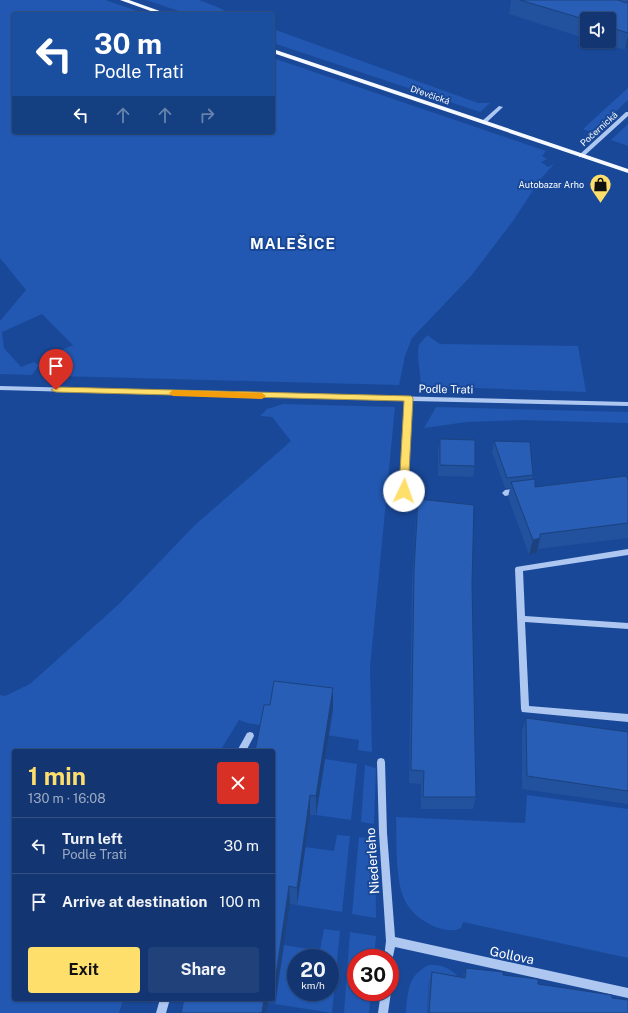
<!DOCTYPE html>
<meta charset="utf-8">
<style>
:root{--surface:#133672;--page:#20417a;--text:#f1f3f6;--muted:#9dabc4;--line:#325084;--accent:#ffdf6c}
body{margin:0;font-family:"Public Sans",sans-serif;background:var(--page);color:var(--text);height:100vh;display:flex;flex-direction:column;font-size:15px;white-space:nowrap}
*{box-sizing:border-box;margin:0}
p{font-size:13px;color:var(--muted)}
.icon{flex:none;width:22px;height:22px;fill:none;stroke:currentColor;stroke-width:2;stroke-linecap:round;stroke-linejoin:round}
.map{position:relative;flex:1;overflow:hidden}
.sheet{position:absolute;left:12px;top:749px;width:263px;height:252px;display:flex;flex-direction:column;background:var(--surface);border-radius:4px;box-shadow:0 1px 3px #0004,0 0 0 1px var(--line)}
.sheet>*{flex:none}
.top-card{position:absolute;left:12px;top:12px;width:263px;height:122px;border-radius:4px;box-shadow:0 1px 3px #0004,0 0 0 1px var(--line);background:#1a4fa0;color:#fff;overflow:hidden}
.controls{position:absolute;left:580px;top:12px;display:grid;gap:8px}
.controls a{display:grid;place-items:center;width:36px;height:36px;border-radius:4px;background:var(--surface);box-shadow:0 1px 3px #0004,0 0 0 1px var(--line);font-size:20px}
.speed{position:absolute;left:287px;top:949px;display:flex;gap:8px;font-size:20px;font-weight:700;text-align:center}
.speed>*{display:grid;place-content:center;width:52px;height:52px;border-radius:50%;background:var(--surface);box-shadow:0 1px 3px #0004,0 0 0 1px var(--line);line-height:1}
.speed small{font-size:10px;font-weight:400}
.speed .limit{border:6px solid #d22;background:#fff;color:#111}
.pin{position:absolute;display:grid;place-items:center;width:34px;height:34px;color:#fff;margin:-41px -17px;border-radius:50% 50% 50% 0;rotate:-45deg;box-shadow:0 0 4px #0007}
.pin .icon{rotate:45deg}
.me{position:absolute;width:44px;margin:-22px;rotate:3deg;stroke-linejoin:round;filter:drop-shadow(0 0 3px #0008)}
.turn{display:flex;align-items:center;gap:14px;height:84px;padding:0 16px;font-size:18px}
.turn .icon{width:52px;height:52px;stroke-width:2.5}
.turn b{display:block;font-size:28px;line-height:34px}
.lanes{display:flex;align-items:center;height:38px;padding:0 16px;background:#0003;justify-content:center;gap:20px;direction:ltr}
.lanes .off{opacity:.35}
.round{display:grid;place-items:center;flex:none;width:42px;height:42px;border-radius:4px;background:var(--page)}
.overview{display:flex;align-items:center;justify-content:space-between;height:68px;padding:0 16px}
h1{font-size:24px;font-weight:700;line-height:30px;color:var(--accent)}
.primary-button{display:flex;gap:8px;margin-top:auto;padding:8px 16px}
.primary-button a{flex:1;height:46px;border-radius:4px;background:var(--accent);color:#111;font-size:16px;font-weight:700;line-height:46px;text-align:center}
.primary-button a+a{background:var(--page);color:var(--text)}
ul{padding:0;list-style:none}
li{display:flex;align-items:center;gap:12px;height:56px;padding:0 16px;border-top:1px solid var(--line)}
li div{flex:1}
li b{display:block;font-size:15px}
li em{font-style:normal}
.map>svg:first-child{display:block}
.green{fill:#2258b1;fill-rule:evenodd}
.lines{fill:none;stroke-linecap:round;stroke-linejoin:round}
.minor{fill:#adc7f1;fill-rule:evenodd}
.major{fill:#f6f9ff;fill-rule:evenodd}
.wall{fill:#22519d}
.shaded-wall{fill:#1c427f}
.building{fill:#285eb6;stroke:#1c427f}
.route{fill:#ffdf6c;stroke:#a69146}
.slow{fill:#f59e0b}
.labels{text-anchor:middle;stroke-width:4;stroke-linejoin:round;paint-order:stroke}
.far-street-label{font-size:9px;fill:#fff;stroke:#194898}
.far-poi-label{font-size:9px;fill:#fff;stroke:#194898;text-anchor:end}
.street-label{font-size:11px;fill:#fff;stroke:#194898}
.near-street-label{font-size:13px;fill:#fff;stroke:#194898}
.district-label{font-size:15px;font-weight:bold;letter-spacing:1px;fill:#fff;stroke:#194898}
</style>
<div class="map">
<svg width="628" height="1013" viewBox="0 0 628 1013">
<rect width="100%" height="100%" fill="#194898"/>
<!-- green -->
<g class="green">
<polygon points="0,0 105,0 146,14 14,14 14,132 273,132 273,58 546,151 542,156 547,159 541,162 548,167 554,164 539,181 513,221 471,276 412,338 405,356 399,385 57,376 60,365 57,352 73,345 42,314 2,332 4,348 21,367 34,362 39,365 32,375 0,374 0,321 26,290 0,258"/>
<polygon points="146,0 199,0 215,6 231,14 188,14"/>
<polygon points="273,29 478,103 490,103 480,112 273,43"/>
<polygon points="628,88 628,100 597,129 593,133 583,129"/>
<polygon points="628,124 628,146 611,140"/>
<path d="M427 335 440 344 578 346 586 392 421 386C421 377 416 352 419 345 421 342 425 338 427 335Z"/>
<polygon points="283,404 395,407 370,668 372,752 358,750 359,740 247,723 239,720 220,751 14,751 14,999 123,999 119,1013 0,1013 0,695 5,696 30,684 119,604 195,525 291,441 272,417 260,416 267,409"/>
<polygon points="436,407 628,412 628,423 521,420 467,422 424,428"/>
<polygon points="325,759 357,764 351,820 316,815"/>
<polygon points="365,765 376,768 374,824 361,822"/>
<path d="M527 795 628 809V958L463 922 461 928C452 932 445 930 435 927 422 921 408 911 403 896 395 874 397 841 396 817L525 823Z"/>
<polygon points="337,835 350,836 342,912 297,905 305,847 334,851"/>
<polygon points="359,837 375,840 376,918 352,914"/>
<path d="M324 929 340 931 332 1013 275 1004 284 945 320 951ZM296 958H330V992H296Z"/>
<polygon points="350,932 376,936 374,958 356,958 356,992 371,992 369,1013 344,1013"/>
<path d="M429 965C444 964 452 969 462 981L429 985 427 1013H406C408 991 407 976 429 965Z"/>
</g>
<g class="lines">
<!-- minor -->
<g class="minor">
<polygon points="499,106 503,107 486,123 482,123 482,121"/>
<polygon points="626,112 628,112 628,116 583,157 579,157 579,155"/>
<polygon points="0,386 628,402 628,406 412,401 407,491 404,494 401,491 406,401 0,390"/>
<polygon points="519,488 521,489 522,491 521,493 505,496 502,493 505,490"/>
<polygon points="628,549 628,555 523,571 525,616 628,623 628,629 525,622 529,706 628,714 628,722 522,712 521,709 515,569 516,567"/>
<polygon points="250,732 253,733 254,736 246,751 237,751 247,733"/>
<polygon points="381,758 384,759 385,762 387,833 395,937 628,988 628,998 395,947 392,961 390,962 390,958 384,958 386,941 379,833 377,762 378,759"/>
<polygon points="390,990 391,992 388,1013 378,1013 381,992 390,992"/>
<polygon points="160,999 170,999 166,1013 156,1013"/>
</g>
<!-- major -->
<g class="major">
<polygon points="120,0 129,0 168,14 159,14"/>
<polygon points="273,49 628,169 628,173 273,53"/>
</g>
</g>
<!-- wall -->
<g class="wall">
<polygon points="511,0 628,0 628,47 625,50 594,41 609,41 609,19 587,19 587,39 509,14"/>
<polygon points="440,439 475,466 473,477 438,476 438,450"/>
<polygon points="494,441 533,475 532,480 535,487 628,480 628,538 538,549 537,553 529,555 508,497 510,488 505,488 492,452"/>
<polygon points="418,499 476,797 473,809 421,809 421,784 409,783 412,585 416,515"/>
<polygon points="333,688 333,709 316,815 310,815 297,905 290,904 275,1004 268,1003 184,999 273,999 273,751"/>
<polygon points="526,718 628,732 628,804 522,789 522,731"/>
<polygon points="466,968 503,975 538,984 612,998 628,1013 427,1013 428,985 432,972 463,977"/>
</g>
<!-- shaded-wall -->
<g class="shaded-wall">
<polygon points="628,35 628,47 625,50"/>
<polygon points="540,538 537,553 529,555 533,540"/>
<polygon points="333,688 333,709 316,815 316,796"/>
<polygon points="310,795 310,815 297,905 297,888"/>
<polygon points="289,886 290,904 275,1004 274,989"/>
<polygon points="264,999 267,999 268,1003 266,1013 262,1013"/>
</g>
<!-- building -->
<g class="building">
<polygon points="520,0 618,0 626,3 628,2 628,33 609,27 609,19 587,19 587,20"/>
<polygon points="440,439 475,440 475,466 440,465"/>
<polygon points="494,441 530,442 533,475 507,478"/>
<polygon points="626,476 628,480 628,523 540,534 540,538 533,540 511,482 535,479 535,487"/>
<polygon points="418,499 474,505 472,583 476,797 423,797 424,771 411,770 414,570"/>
<polygon points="274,681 333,688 316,796 310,795 297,888 289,886 274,989 273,989 273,751 255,751 264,705 270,705"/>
<polygon points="526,718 628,732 628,791 527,776"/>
<polygon points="190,748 197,751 188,751"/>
<polygon points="466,968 503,972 503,975 538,979 538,984 612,995 612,998 628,1000 628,1013 429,1013 432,972 465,978"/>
<polygon points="184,999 264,999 262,1013 181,1013"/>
</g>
<!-- route -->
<polygon class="route" points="56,387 411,396 413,398 408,491 404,495 399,491 404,401 56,392 51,390"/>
<!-- slow -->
<polygon class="slow" points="173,390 262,393 266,396 262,399 173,396 169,393"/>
<!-- icons -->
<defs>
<symbol id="shop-pin" viewBox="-11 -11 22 30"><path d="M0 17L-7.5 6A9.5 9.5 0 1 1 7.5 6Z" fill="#ffdf6c" stroke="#194898"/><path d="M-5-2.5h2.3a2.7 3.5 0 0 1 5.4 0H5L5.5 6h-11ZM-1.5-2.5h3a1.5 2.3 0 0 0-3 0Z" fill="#111"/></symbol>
</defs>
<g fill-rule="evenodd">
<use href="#shop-pin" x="588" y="172" width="25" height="34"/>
</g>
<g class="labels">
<!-- far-street labels -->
<g class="far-street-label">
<text transform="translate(430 95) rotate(19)" y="3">Dřevčická</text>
<text transform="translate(599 129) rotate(-42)" y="3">Počernická</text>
</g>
<!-- far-poi labels -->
<g class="far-poi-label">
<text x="584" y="188">Autobazar Arho</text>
</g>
<!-- street labels -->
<g class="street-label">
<text transform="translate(446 389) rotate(1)" y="4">Podle Trati</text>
</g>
<!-- near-street labels -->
<g class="near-street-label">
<text transform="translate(372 861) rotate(-94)" y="5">Niederleho</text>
<text transform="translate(512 955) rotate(12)" y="5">Gollova</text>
</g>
<!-- district labels -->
<g class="district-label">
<text x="293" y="249">MALEŠICE</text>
</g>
</g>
</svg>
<div class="controls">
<a><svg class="icon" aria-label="sound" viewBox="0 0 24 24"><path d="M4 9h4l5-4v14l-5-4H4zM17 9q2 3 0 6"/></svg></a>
</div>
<div class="speed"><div>20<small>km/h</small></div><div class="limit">30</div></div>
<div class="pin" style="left:56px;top:390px;background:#d93025"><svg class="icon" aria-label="arrive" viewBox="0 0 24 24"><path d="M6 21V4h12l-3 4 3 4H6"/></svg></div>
<svg class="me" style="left:404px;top:491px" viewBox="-20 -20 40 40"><circle r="19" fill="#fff"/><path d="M0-13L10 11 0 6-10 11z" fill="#ffdf6c"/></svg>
<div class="top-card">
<div class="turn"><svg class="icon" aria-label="left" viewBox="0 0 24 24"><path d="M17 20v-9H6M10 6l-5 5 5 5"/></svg><div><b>30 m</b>Podle Trati</div></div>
<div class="lanes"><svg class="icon" aria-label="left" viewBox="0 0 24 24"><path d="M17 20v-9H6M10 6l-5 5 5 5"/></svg><svg class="icon off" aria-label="ahead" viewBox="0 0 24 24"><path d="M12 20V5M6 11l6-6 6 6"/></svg><svg class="icon off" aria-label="ahead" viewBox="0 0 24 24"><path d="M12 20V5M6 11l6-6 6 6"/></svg><svg class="icon off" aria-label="right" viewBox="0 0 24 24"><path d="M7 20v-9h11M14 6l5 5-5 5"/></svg></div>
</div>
<section class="sheet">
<div class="overview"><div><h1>1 min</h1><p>130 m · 16:08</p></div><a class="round" style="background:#d93025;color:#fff"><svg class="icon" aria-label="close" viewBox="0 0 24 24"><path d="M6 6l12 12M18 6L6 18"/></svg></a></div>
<ul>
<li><svg class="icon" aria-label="left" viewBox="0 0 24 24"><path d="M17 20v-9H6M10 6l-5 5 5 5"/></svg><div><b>Turn left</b><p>Podle Trati</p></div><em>30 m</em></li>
<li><svg class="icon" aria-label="arrive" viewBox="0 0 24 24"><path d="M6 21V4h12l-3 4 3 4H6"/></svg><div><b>Arrive at destination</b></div><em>100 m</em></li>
</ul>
<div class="primary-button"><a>Exit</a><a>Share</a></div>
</section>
</div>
